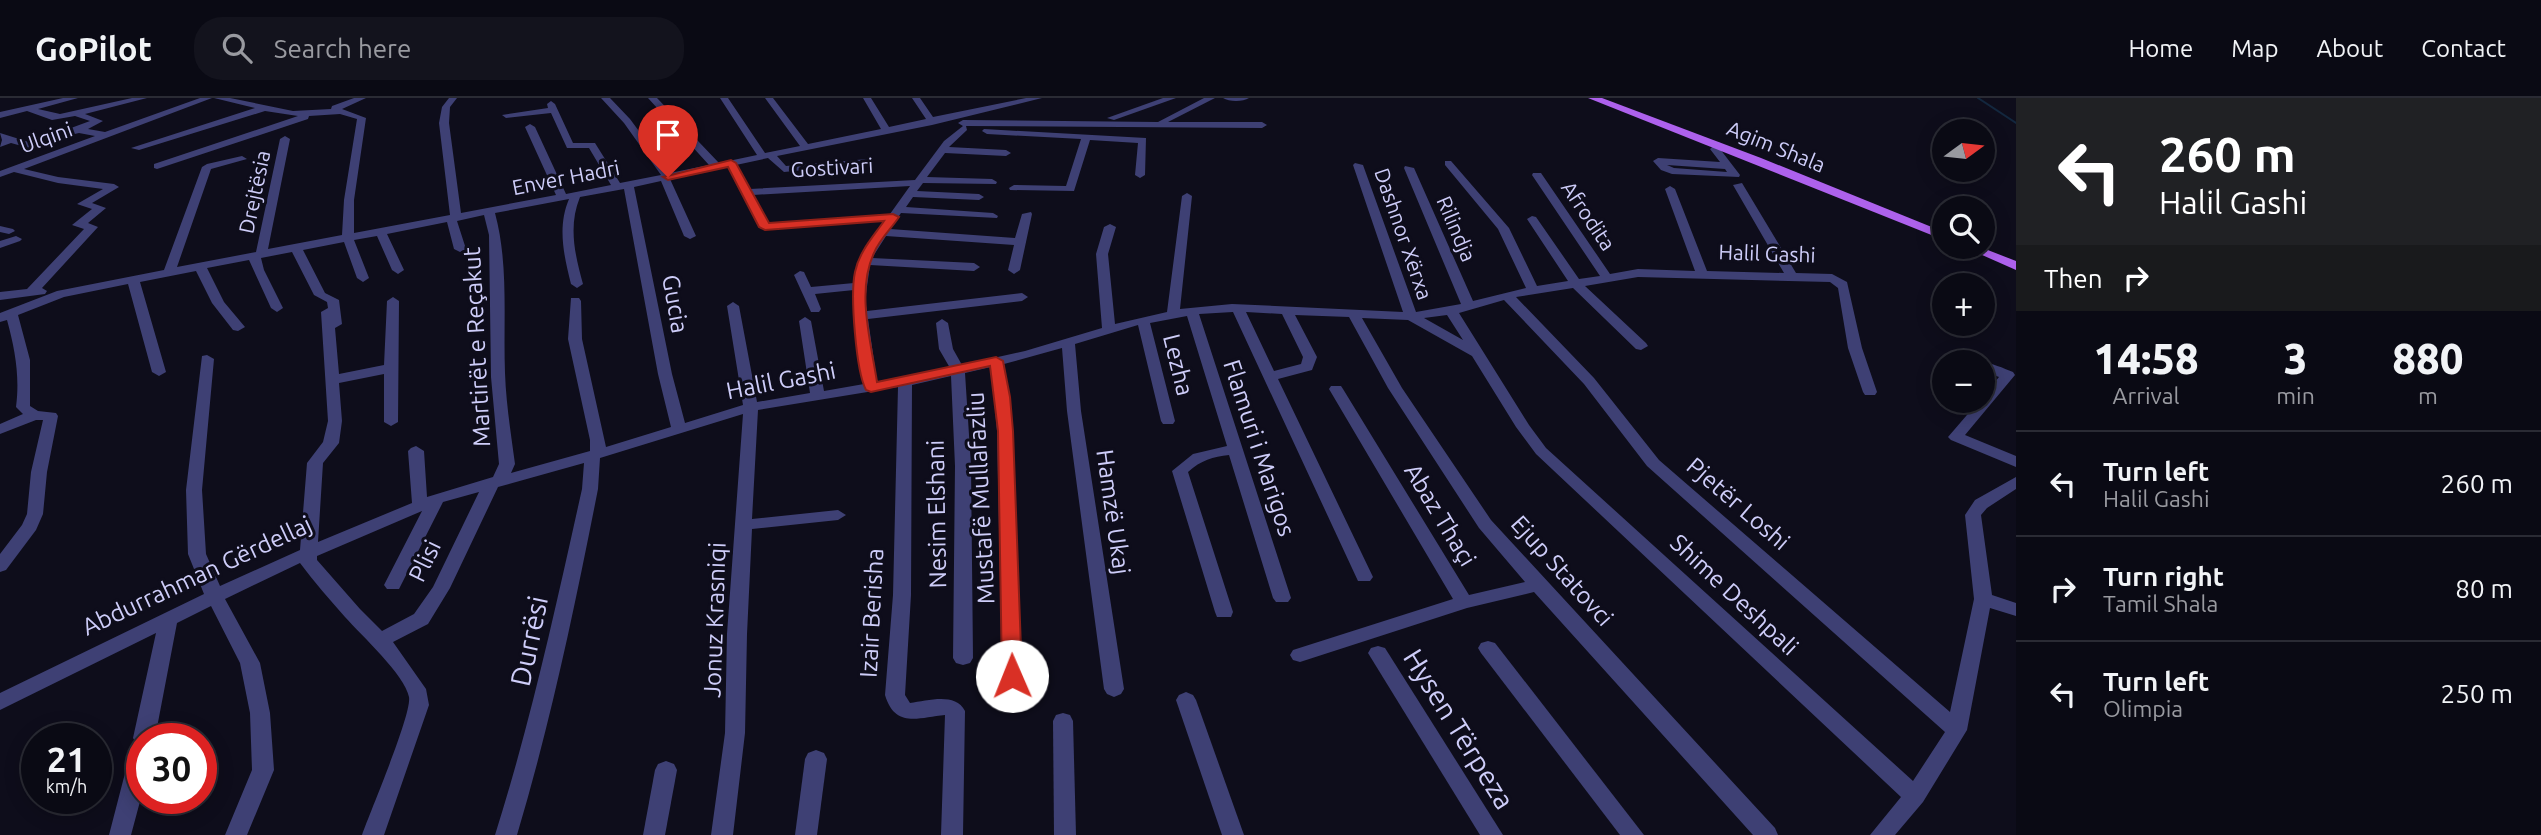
<!DOCTYPE html>
<meta charset="utf-8">
<style>
:root{--surface:#0a0a14;--page:#13131d;--text:#f1f3f6;--muted:#999aa0;--line:#2a2b34}
body{margin:0;font-family:Ubuntu,sans-serif;background:var(--page);color:var(--text);height:100vh;display:flex;flex-direction:column;font-size:26px;white-space:nowrap}
*{box-sizing:border-box;margin:0}
p{font-size:23px;color:var(--muted)}
.icon{flex:none;width:38px;height:38px;fill:none;stroke:currentColor;stroke-width:2;stroke-linecap:round;stroke-linejoin:round}
.map{position:relative;flex:1;overflow:hidden}
.side{display:flex;flex-direction:column;background:var(--surface);width:525px}
.side>*{flex:none}
.guide{background:#202124;color:#fff;overflow:hidden}
.needle{width:46px;rotate:75deg}
.controls{position:absolute;left:1932px;top:21px;display:grid;gap:14px}
.controls a{display:grid;place-items:center;width:63px;height:63px;border-radius:50%;background:var(--surface);box-shadow:0 4px 18px #0003,0 0 0 2px var(--line);font-size:35px}
.speed{position:absolute;left:21px;top:625px;display:flex;gap:14px;font-size:35px;font-weight:700;text-align:center}
.speed>*{display:grid;place-content:center;width:91px;height:91px;border-radius:50%;background:var(--surface);box-shadow:0 4px 18px #0003,0 0 0 2px var(--line);line-height:1}
.speed small{font-size:18px;font-weight:400}
.speed .limit{border:10px solid #d22;background:#fff;color:#111}
.pin{position:absolute;display:grid;place-items:center;width:60px;height:60px;color:#fff;margin:-72px -30px;border-radius:50% 50% 50% 0;rotate:-45deg;box-shadow:0 0 7px #0007}
.pin .icon{rotate:45deg}
.me{position:absolute;width:77px;margin:-38px;rotate:359deg;stroke-linejoin:round;filter:drop-shadow(0 0 5px #0008)}
.turn{display:flex;align-items:center;gap:24px;height:147px;padding:0 28px;font-size:32px}
.turn .icon{width:91px;height:91px;stroke-width:2.5}
.turn b{display:block;font-size:49px;line-height:60px}
.then{display:flex;align-items:center;height:66px;padding:0 28px;background:#0003;gap:14px;font-size:26px}
.eta{display:flex;justify-content:space-evenly;align-items:center;height:119px;text-align:center}
.eta b{font-size:42px;font-weight:800;line-height:49px}
ul{padding:0;list-style:none}
li{display:flex;align-items:center;gap:21px;height:105px;padding:0 28px;border-top:2px solid var(--line)}
li div{flex:1}
li b{display:block;font-size:26px}
li em{font-style:normal}
header{display:flex;align-items:center;gap:42px;box-sizing:border-box;height:98px;padding:0 35px;background:var(--surface);border-bottom:2px solid var(--line)}
header strong{font-size:33px}
nav{display:flex;gap:38px;margin-inline-start:auto;font-size:24px}
.search{width:490px;height:63px;background:var(--page);display:flex;align-items:center;gap:18px;box-sizing:border-box;padding:0 24px;border-radius:28px;color:var(--muted);font-size:26px}
main{display:flex;flex:1;min-height:0}
.map>svg:first-child{display:block}
.lines{fill:none;stroke-linecap:round;stroke-linejoin:round}
.stream{stroke:#13273e;stroke-width:2}
.minor{fill:#3e4074;fill-rule:evenodd}
.major{fill:#ad61ec;fill-rule:evenodd}
.route{fill:#d93025;stroke:#8d1f18;stroke-width:2}
.labels{text-anchor:middle;stroke-width:6;stroke-linejoin:round;paint-order:stroke}
.far-street-label{font-size:21px;fill:#cecdf9;stroke:#0e0d1b}
.street-label{font-size:24px;fill:#cecdf9;stroke:#0e0d1b}
.near-street-label{font-size:28px;fill:#cecdf9;stroke:#0e0d1b}
</style>
<header>
<strong>GoPilot</strong>
<div class="search"><svg class="icon" aria-label="search" viewBox="0 0 24 24"><circle cx="10" cy="10" r="6"/><path d="M15 15l6 6"/></svg>Search here</div>
<nav><a>Home</a><a>Map</a><a>About</a><a>Contact</a></nav>
</header>
<main>
<div class="map">
<svg width="2016" height="737" viewBox="0 0 2016 737">
<rect width="100%" height="100%" fill="#0e0d1b"/>
<g class="lines">
<!-- stream -->
<polyline class="stream" points="1978,0 2016,25"/>
<!-- minor -->
<g class="minor">
<polygon points="63,0 78,0 38,11 60,16 132,0 147,0 85,16 103,23 88,31 105,34 200,0 212,0 24,71 58,79 114,86 119,89 92,105 106,110 88,125 98,129 42,190 47,193 45,196 0,202 0,194 27,191 84,131 72,127 92,111 77,106 103,91 58,85 14,74 0,79 0,73 95,38 79,35 52,41 52,37 90,23 75,18 52,22 27,13 0,20 0,14"/>
<path d="M214 0H230L293 13 331 11 332 8 354 0H366L342 11 366 20 354 102V135L450 117 439 25 442 9 449 0H457L450 9 449 25 461 115 556 97 525 29 530 26 535 29 566 96 611 87 589 50H567L551 15 506 20 502 17 548 10 547 6 551 3 555 6 573 45H595L620 85 661 77 624 25 601 0H610L630 21 670 75 709 67 648 0H657L719 65 757 57 720 0H728L765 55 800 48 765 0H773L808 46 881 31 863 0H871L889 29 926 21 912 0H920L933 19 1026 0H1042L932 27 777 58 786 68 868 61 870 63 865 66 784 74 768 60 736 67 750 91 915 82 944 43 963 28 958 25 963 22 1158 24 1204 0H1215L1168 24H1262L1267 27 1262 30 966 28 967 32 949 49 1006 52 1011 55 1006 58 945 55 927 79 992 81 997 84 996 86 923 85 917 93 979 96 984 99 979 102 913 99 906 109 993 115 998 118 997 120 901 115 890 131 1015 140 1022 116 1031 114 1032 116 1020 172 1014 176 1008 172 1014 147 886 138 872 160 974 165 980 169 974 173 870 167 865 203 867 213 1022 195 1028 199 1022 203 868 221 877 284 950 270 939 251 936 225 942 221 948 225 953 251 962 267 1025 253 1102 230 1096 156 1104 129 1110 126 1116 129 1108 156 1115 226 1167 214 1182 98 1187 95 1192 98 1180 211 1232 206 1403 214 1353 67 1355 65 1363 67 1416 214 1461 206 1404 70 1405 68 1414 70 1473 203 1526 190 1498 131 1445 67V63H1451L1509 130 1537 188 1568 183 1527 121 1532 118 1536 119 1579 181 1600 178 1532 77 1533 75H1541L1610 176 1638 171 1695 173 1665 91 1670 88 1675 91 1707 173 1784 175 1733 87 1742 85 1796 175 1832 176 1847 184 1862 250 1877 294 1875 297H1865L1863 294 1848 250 1838 190 1830 184 1638 179 1585 188 1646 245 1648 248 1641 252 1636 251 1573 190 1516 199 1594 280 1659 362 1950 614 1974 501 1965 417 1975 402 2016 379V391L1987 410 1981 417 1992 497 2016 505V518L1990 510 1967 632 1923 704 1895 737H1870L1901 699 1536 356 1516 329 1472 258 1408 222 1362 220 1402 290 1491 422 1775 730 1778 737H1753L1534 494 1467 510 1300 564 1293 562 1290 557 1293 552 1453 501 1329 291 1331 288H1341L1343 291 1469 497 1525 484 1479 430 1388 290 1349 219 1295 217 1317 259 1312 272 1278 281 1373 479 1370 483H1358L1233 214 1199 216 1291 500 1288 504H1276L1273 500 1229 357C1213 359 1201 362 1188 374L1233 514 1231 519H1217L1215 514 1172 373 1193 356 1227 348 1187 218 1150 225 1175 323 1173 326H1163L1161 323 1138 227 1075 246 1081 313 1124 591 1121 596 1114 599 1107 596 1104 591 1067 313 1062 250 1004 266 1013 333 1022 578 1019 583 1012 585 1005 583 1002 578 997 333 991 269 965 275 971 368 973 560 970 565 963 567 956 565 953 560 955 368 951 278 912 287 911 497 905 597 910 605C928 603 955 594 965 613L963 737H941L945 617C917 620 895 630 885 597L893 497 898 289 758 312 752 421 838 412 846 417 838 422 752 431 747 536 745 635 733 737H711L725 635 727 536 743 316 600 360 598 391C575 508 551 623 517 737H495C531 623 556 508 582 391L584 365 498 389 450 490 428 526 393 544 426 591 429 607 384 737H362C370 714 412 616 409 599 405 577 361 537 345 519 330 502 314 484 300 465L225 501 260 565 270 615 274 672 247 737H225L252 672 250 615 240 565 211 508 177 525 155 640H142V696L131 737H109L131 652 136 645 133 640 156 535 0 612V595L204 496 188 456 186 392 202 258 207 257 214 261 202 392 206 456 220 488 300 452 307 365 323 344 328 323 321 214 328 210 327 204 314 197 292 154 261 160 264 172 283 210 277 214 271 210 249 162 207 170 224 204 245 229 238 233 233 232 212 205 196 173 140 184 166 274 159 278 152 274 128 186 64 199 18 217 30 262V308L38 313 56 315 58 318 47 374 43 416 36 432 6 472 0 474V456L22 427 27 416 31 374 43 322H36L0 336V326L23 316 16 309C20 279 15 251 7 222L0 224V215L57 193 164 172 202 69 207 66 242 58 247 61 211 71 177 169 256 154 280 41 285 38 290 41 268 151 342 137 344 102 357 21 340 16 309 18 308 21 157 71 154 70V66L298 18 265 13 139 52 131 50 255 10ZM728 69 761 131 885 123 862 154 854 185 811 189 804 174 800 173 794 177 811 214H819L821 211 815 196 854 192V218L864 286 824 293 811 223 805 219 799 223 810 295 757 304 739 208 733 204 727 208 743 307 685 325 672 276 634 89 661 83 684 138 690 141 696 138 670 81ZM910 88 890 116 769 125 753 97ZM624 91 658 276 671 329 606 349 582 241 581 203 579 200H571L568 241 590 342V353L511 375 515 366C511 336 506 305 505 275 503 222 509 167 495 115L569 101C557 129 564 158 571 186L577 190 583 186C575 157 568 128 580 99ZM484 117 489 137 491 279 499 366 493 379 427 399 424 353 416 348 411 350 408 353 412 405 318 444 323 365 339 345 342 323 339 285 384 276V324L391 328 398 324 399 203 393 199 387 203 384 267 339 276 335 230 342 226 339 202 325 195 303 152 344 144 357 180 363 184 369 180 354 142 377 138 392 172 398 176 404 172 387 136 447 124 454 151 460 154 466 151 457 123ZM1504 202 1584 286 1647 368 1945 634 1913 683 1546 350 1529 327 1459 215ZM1246 214 1282 216 1303 259 1301 266 1274 273ZM1447 217 1463 242 1424 220ZM479 394 433 489 414 516 382 533 360 511 317 462V458L422 413 384 487 387 491H399L443 404Z"/>
<polygon points="1163,0 1176,0 1114,22 1107,20"/>
<path d="M1223 0H1249C1243 4 1229 4 1223 0Z"/>
<polygon points="984,31 1146,40 1145,77 1140,80 1135,77 1138,45 1090,42 1074,93 1010,92 1009,90 1014,87 1066,88 1081,41 987,36 982,33"/>
<polygon points="0,35 32,45 34,47 29,50 11,45 0,49 2,42"/>
<path d="M1718 44 1723 47 1720 51 1740 77 1739 79 1672 76 1661 72 1653 63 1658 60 1720 64 1710 51ZM1667 67 1725 71 1727 74 1674 70Z"/>
<polygon points="0,128 13,131 15,133 9,136 0,134"/>
<polygon points="16,138 22,141 20,143 0,150 0,143"/>
<polygon points="1971,260 1977,261 1979,264 1964,264"/>
<path d="M1981 264C1992 265 2003 270 2013 274L2015 277 1965 337 2016 358V369L1951 342 1948 339 1979 303H1983V298L1999 279 1983 273Z"/>
<polygon points="1488,543 1495,545 1644,737 1620,737 1481,555 1478,550 1481,545"/>
<polygon points="1378,548 1385,550 1503,737 1480,737 1368,555 1371,550"/>
<polygon points="1186,594 1193,597 1196,602 1244,737 1222,737 1176,602 1179,597"/>
<polygon points="1063,615 1070,617 1073,623 1076,737 1054,737 1053,623 1056,617"/>
<polygon points="816,652 824,655 827,661 817,737 795,737 805,661 808,655"/>
<polygon points="666,663 674,666 677,672 665,737 643,737 655,672 658,666"/>
</g>
<!-- major -->
<g class="major">
<polygon points="1588,0 1602,0 1761,60 1944,134 1944,142"/>
<polygon points="1964,149 1980,149 2016,163 2016,172"/>
</g>
</g>
<!-- route -->
<path class="route" d="M731 62 736 65 769 125 893 116 899 119C891 131 879 142 874 155 856 193 871 244 877 284L996 259 1003 263 1010 299 1013 333 1022 578 1019 583 1012 585 1005 583 1002 578 998 333 990 268 871 294 866 292C856 273 850 197 855 174 859 154 873 139 884 123L765 132 759 129 728 69 668 82 663 79Z"/>
<g class="labels">
<!-- far-street labels -->
<g class="far-street-label">
<text transform="translate(46 40) rotate(-20)" y="7">Ulqini</text>
<text transform="translate(1776 49) rotate(22)" y="7">Agim Shala</text>
<text transform="translate(832 70) rotate(-3)" y="7">Gostivari</text>
<text transform="translate(566 80) rotate(-11)" y="7">Enver Hadri</text>
<text transform="translate(255 94) rotate(-78)" y="7">Drejtësia</text>
<text transform="translate(1588 118) rotate(56)" y="7">Afrodita</text>
<text transform="translate(1456 131) rotate(67)" y="7">Rilindja</text>
<text transform="translate(1403 136) rotate(71)" y="7">Dashnor Xërxa</text>
<text transform="translate(1767 156) rotate(2)" y="7">Halil Gashi</text>
</g>
<!-- street labels -->
<g class="street-label">
<text transform="translate(675 206) rotate(80)" y="8">Gucia</text>
<text transform="translate(477 249) rotate(-93)" y="8">Martirët e Reçakut</text>
<text transform="translate(1178 267) rotate(76)" y="8">Lezha</text>
<text transform="translate(781 283) rotate(-11)" y="8">Halil Gashi</text>
<text transform="translate(1259 350) rotate(72)" y="8">Flamuri i Marigos</text>
<text transform="translate(981 400) rotate(-93)" y="8">Mustafë Mullafazliu</text>
<text transform="translate(1738 406) rotate(41)" y="8">Pjetër Loshi</text>
<text transform="translate(1113 414) rotate(82)" y="8">Hamzë Ukaj</text>
<text transform="translate(937 416) rotate(-91)" y="8">Nesim Elshani</text>
<text transform="translate(1440 417) rotate(59)" y="8">Abaz Thaçi</text>
<text transform="translate(425 463) rotate(-64)" y="8">Plisi</text>
<text transform="translate(1562 473) rotate(48)" y="8">Ejup Statovci</text>
<text transform="translate(197 478) rotate(-25)" y="8">Abdurrahman Gërdellaj</text>
<text transform="translate(1734 497) rotate(43)" y="8">Shime Deshpali</text>
<text transform="translate(872 515) rotate(-87)" y="8">Izair Berisha</text>
<text transform="translate(715 522) rotate(-88)" y="8">Jonuz Krasniqi</text>
</g>
<!-- near-street labels -->
<g class="near-street-label">
<text transform="translate(529 543) rotate(-78)" y="10">Durrësi</text>
<text transform="translate(1459 631) rotate(58)" y="10">Hysen Tërpeza</text>
</g>
</g>
</svg>
<div class="controls">
<a><svg class="needle" viewBox="-14 -14 28 28"><path d="M0-13l5 13h-10z" fill="#e53935"/><path d="M0 13l5-13h-10z" fill="#999aa0"/></svg></a>
<a><svg class="icon" aria-label="search" viewBox="0 0 24 24"><circle cx="10" cy="10" r="6"/><path d="M15 15l6 6"/></svg></a>
<a>+</a>
<a>−</a>
</div>
<div class="speed"><div>21<small>km/h</small></div><div class="limit">30</div></div>
<div class="pin" style="left:668px;top:79px;background:#d93025"><svg class="icon" aria-label="arrive" viewBox="0 0 24 24"><path d="M6 21V4h12l-3 4 3 4H6"/></svg></div>
<svg class="me" style="left:1012px;top:578px" viewBox="-20 -20 40 40"><circle r="19" fill="#fff"/><path d="M0-13L10 11 0 6-10 11z" fill="#d93025"/></svg>
</div>
<section class="side">
<div class="guide">
<div class="turn"><svg class="icon" aria-label="left" viewBox="0 0 24 24"><path d="M17 20v-9H6M10 6l-5 5 5 5"/></svg><div><b>260 m</b>Halil Gashi</div></div>
<div class="then">Then<svg class="icon" aria-label="right" viewBox="0 0 24 24"><path d="M7 20v-9h11M14 6l5 5-5 5"/></svg></div>
</div>
<div class="eta">
<div><b>14:58</b><p>Arrival</p></div>
<div><b>3</b><p>min</p></div>
<div><b>880</b><p>m</p></div>
</div>
<ul>
<li><svg class="icon" aria-label="left" viewBox="0 0 24 24"><path d="M17 20v-9H6M10 6l-5 5 5 5"/></svg><div><b>Turn left</b><p>Halil Gashi</p></div><em>260 m</em></li>
<li><svg class="icon" aria-label="right" viewBox="0 0 24 24"><path d="M7 20v-9h11M14 6l5 5-5 5"/></svg><div><b>Turn right</b><p>Tamil Shala</p></div><em>80 m</em></li>
<li><svg class="icon" aria-label="left" viewBox="0 0 24 24"><path d="M17 20v-9H6M10 6l-5 5 5 5"/></svg><div><b>Turn left</b><p>Olimpia</p></div><em>250 m</em></li>
</ul>
</section>
</main>
